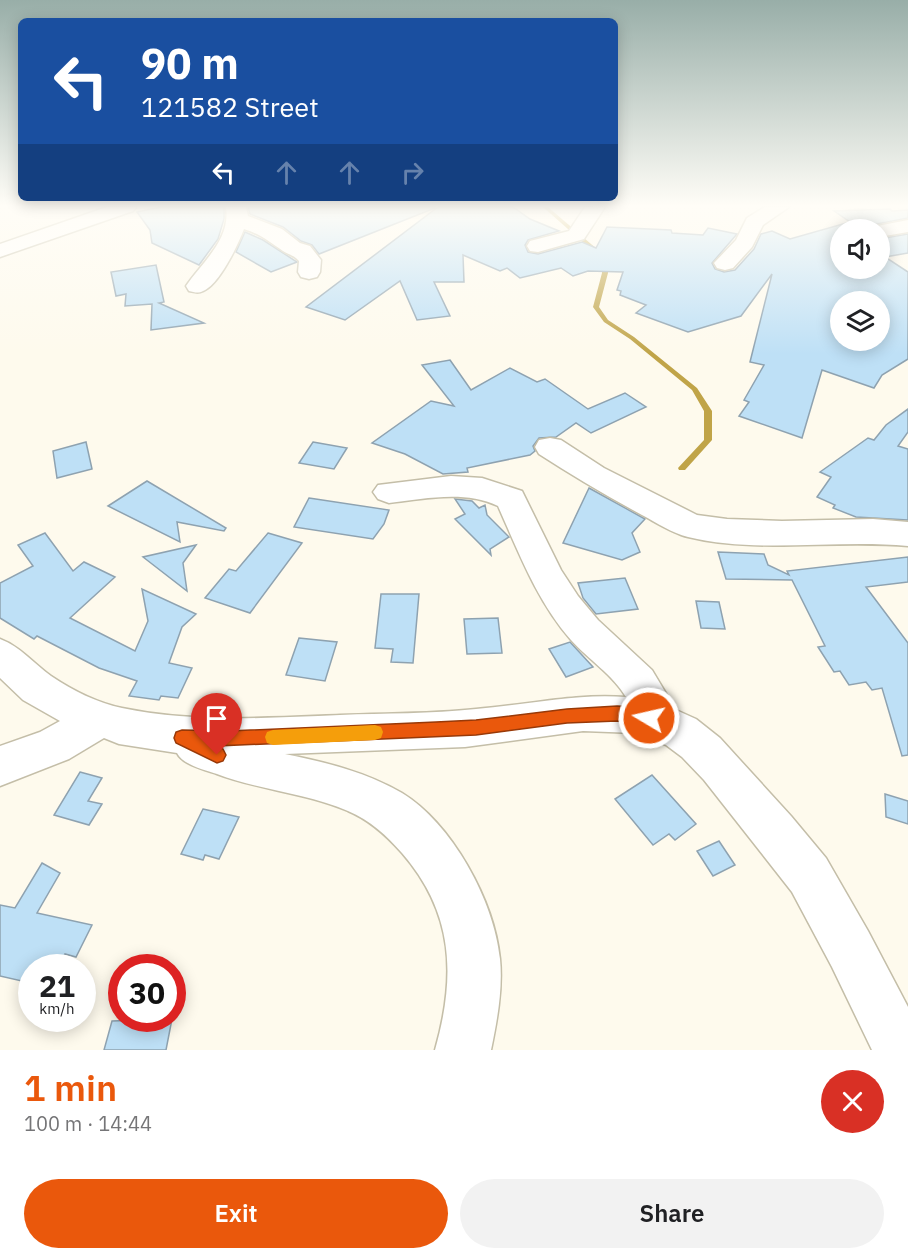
<!DOCTYPE html>
<meta charset="utf-8">
<style>
:root{--surface:#fff;--page:#f2f2f2;--text:#202124;--muted:#757577;--accent:#ea580c}
body{margin:0;font-family:"IBM Plex Sans",sans-serif;background:var(--page);color:var(--text);height:100vh;display:flex;flex-direction:column;font-size:22px;white-space:nowrap}
*{box-sizing:border-box;margin:0}
p{font-size:20px;color:var(--muted)}
.icon{flex:none;width:33px;height:33px;fill:none;stroke:currentColor;stroke-width:2;stroke-linecap:round;stroke-linejoin:round}
.map{position:relative;height:1050px;overflow:hidden}
.side{display:flex;flex-direction:column;background:var(--surface);flex:1}
.side>*{flex:none}
.guide{position:absolute;left:18px;top:18px;width:600px;height:183px;border-radius:9px;box-shadow:0 3px 15px #0003;background:#1a4fa0;color:#fff;overflow:hidden}
.tools{position:absolute;left:830px;top:219px;display:grid;gap:12px}
.tools a{display:grid;place-items:center;width:60px;height:60px;border-radius:50%;background:var(--surface);box-shadow:0 3px 15px #0003;font-size:30px}
.speed{position:absolute;left:18px;top:954px;display:flex;gap:12px;font-size:30px;font-weight:700;text-align:center}
.speed>*{display:grid;place-content:center;width:78px;height:78px;border-radius:50%;background:var(--surface);box-shadow:0 3px 15px #0003;line-height:1}
.speed small{font-size:15px;font-weight:400}
.speed .limit{border:9px solid #d22;background:#fff;color:#111}
.pin{position:absolute;display:grid;place-items:center;width:51px;height:51px;color:#fff;margin:-62px -26px;border-radius:50% 50% 50% 0;rotate:-45deg;box-shadow:0 0 6px #0007}
.pin .icon{rotate:45deg}
.me{position:absolute;width:66px;margin:-33px;rotate:279deg;stroke-linejoin:round;filter:drop-shadow(0 0 4px #0008)}
.turn{display:flex;align-items:center;gap:21px;height:126px;padding:0 24px;font-size:27px}
.turn .icon{width:78px;height:78px;stroke-width:2.5}
.turn b{display:block;font-size:42px;line-height:51px}
.lanes{display:flex;align-items:center;height:57px;padding:0 24px;background:#0003;justify-content:center;gap:30px;direction:ltr}
.lanes .off{opacity:.35}
.round{display:grid;place-items:center;flex:none;width:63px;height:63px;border-radius:32px;background:var(--page)}
.overview{display:flex;align-items:center;justify-content:space-between;height:102px;padding:0 24px}
h1{font-size:36px;font-weight:600;line-height:45px;color:var(--accent)}
.button{display:flex;gap:12px;margin-top:auto;padding:12px 24px}
.button a{flex:1;height:69px;border-radius:36px;background:var(--accent);color:#fff;font-size:24px;font-weight:600;line-height:69px;text-align:center}
.button a+a{background:var(--page);color:var(--text)}
.map>svg:first-child{display:block}
.lines{fill:none;stroke-linecap:round;stroke-linejoin:round}
.stream{fill:#c0a448;fill-rule:evenodd}
.building{fill:#bee0f6;stroke:#8ea2b0;stroke-width:1.5;fill-rule:evenodd}
.minor-casing{stroke:#c4bea8;stroke-width:3}
.minor{fill:#fff;fill-rule:evenodd}
.route{fill:#ea580c;stroke:#983908;stroke-width:1.5}
.slow{fill:#f59e0b}
</style>
<div class="map">
<svg width="908" height="1050" viewBox="0 0 908 1050">
<rect width="100%" height="100%" fill="#fefaed"/>
<g class="lines">
<!-- stream -->
<g class="stream">
<polygon points="543,207 548,207 598,250 598,252 594,252"/>
<polygon points="605,258 608,260 608,273 599,307 608,320 634,337 697,388 712,411 712,440 685,470 679,470 678,468 704,440 704,411 692,390 630,339 604,322 593,307 602,273 602,260"/>
</g>
</g>
<!-- building -->
<g class="building">
<polygon points="161,207 224,207 224,219 218,239 199,265 152,243 150,230 137,212"/>
<polygon points="248,207 435,207 435,208 319,254 312,245 301,241 283,227 250,214"/>
<path d="M438 207H513L530 219 559 231 528 240 525 245 528 252 538 254 582 242 596 248 607 227 671 230 672 233 703 235 708 228 737 234 712 263 715 269 724 272 735 270 754 249 761 234 772 231 790 239 850 222 834 211 890 209 892 211 908 210V218L872 225 868 230H840V268H879V239L908 234V253L885 257 908 272V359L882 375 874 388 822 370 802 438 739 416 749 402 744 400 764 365 750 362 772 274 741 316 688 332 636 313 646 305 620 295 621 291 617 290 623 272 588 271 573 276 561 268 520 278 507 268 500 271 463 255 464 282H434L450 316 417 320 400 281 345 320 306 307ZM840 302H879V340H840Z"/>
<polygon points="245,232 263,240 297,262 271,272 236,252"/>
<polygon points="156,265 164,302 159,303 204,323 151,330 152,304 125,306 126,294 116,296 111,272"/>
<polygon points="450,360 471,390 510,368 537,382 545,379 588,409 625,393 646,407 591,433 576,423 556,437 539,438 533,446 535,451 530,455 467,468 468,472 443,474 405,454 372,443 431,401 454,406 422,365"/>
<polygon points="908,409 908,432 898,446 908,449 908,520 856,517 833,508 835,505 817,497 831,477 820,472 868,438 874,440 886,425"/>
<polygon points="86,442 92,469 57,478 53,451"/>
<polygon points="313,442 347,448 334,469 299,463"/>
<polygon points="147,481 226,528 224,531 177,522 180,542 108,506"/>
<polygon points="589,488 645,519 632,533 640,552 622,560 563,543"/>
<polygon points="309,498 389,510 384,524 373,539 294,527"/>
<polygon points="455,499 472,501 479,508 485,505 487,515 509,537 490,549 491,555 455,519 465,514"/>
<polygon points="45,533 73,571 84,562 115,577 70,618 135,651 148,621 142,589 196,614 182,627 169,663 192,668 178,698 161,696 159,700 129,696 137,681 99,668 37,636 34,639 0,618 0,583 33,566 18,545"/>
<polygon points="268,533 302,543 250,613 205,598 229,569 236,571"/>
<polygon points="196,545 183,563 187,591 143,557"/>
<polygon points="718,552 764,554 768,565 789,575 787,571 908,557 908,582 866,587 908,643 908,755 902,756 882,688 872,690 866,682 849,685 840,671 834,672 818,647 825,646 792,580 726,579"/>
<polygon points="625,578 638,609 596,614 583,598 578,583"/>
<polygon points="381,594 419,594 413,663 391,662 393,649 375,648"/>
<polygon points="696,601 719,602 725,629 701,628"/>
<polygon points="498,618 502,653 467,654 464,619"/>
<polygon points="299,638 337,642 325,681 286,675"/>
<polygon points="570,642 593,667 566,677 549,649"/>
<polygon points="80,772 102,778 88,801 102,804 89,825 54,815"/>
<polygon points="652,775 696,824 675,840 669,834 653,845 615,799"/>
<polygon points="885,794 908,801 908,824 886,817"/>
<polygon points="203,809 239,817 219,859 205,855 203,860 181,854"/>
<polygon points="719,841 735,865 713,876 697,851"/>
<polygon points="42,863 60,873 37,913 92,925 76,957 65,954 58,968 32,968 26,982 0,976 0,905 15,908"/>
<polygon points="172,1019 166,1050 104,1050 112,1021"/>
</g>
<g class="lines">
<defs>
<g id="minor">
<polygon points="107,207 136,207 133,211 0,257 0,244"/>
<path d="M226 207H246L248 216 282 229 300 243 310 246 321 260 320 272 317 277 309 279 301 277 298 272 299 261C294 255 289 255 283 251 268 241 262 235 244 229 238 245 219 285 203 291 198 294 194 292 189 291L186 286C202 262 231 240 226 207Z"/>
<polygon points="585,207 605,207 584,239 538,252 530,251 527,246 530,241 569,231"/>
<polygon points="765,207 789,207 763,225 752,247 733,268 725,270 717,268 714,263 736,240 747,218"/>
<polygon points="908,220 908,232 879,237 879,230 870,230 872,227"/>
<path d="M550 438 561 440 604 468 697 515 727 519 782 521 873 519 908 522V546C836 539 757 554 688 537 672 533 657 523 642 515 607 496 573 476 539 454L535 447 539 440Z"/>
<path d="M451 476 482 478 522 491 561 570 578 596 598 620 652 670 676 710 696 719 720 738 791 816 826 858 868 931 908 1007V1050H872L832 967 792 892 704 780 682 757 666 745 635 733 583 731 465 747 285 754C325 762 366 772 402 793 452 824 494 900 500 959 503 989 497 1021 491 1050H435C456 976 454 913 402 853 387 836 370 820 348 811 307 793 259 790 217 774 205 770 183 765 177 753L119 744 104 738 69 759 0 786V746L40 732 60 721 23 700 0 678V639C21 647 33 663 51 676 72 690 97 703 122 708 194 723 267 718 340 715 385 713 431 714 476 709 527 705 575 693 626 697 613 675 588 659 571 640 537 601 519 553 498 506 464 490 425 499 389 503L378 499 373 492 378 485Z"/>
</g>
</defs>
<!-- minor casing -->
<use href="#minor" class="minor-casing"/>
<!-- minor -->
<use href="#minor" class="minor"/>
</g>
<!-- sky -->
<linearGradient id="sky" x2="0" y2="1"><stop stop-color="#98aea8"/><stop offset="0.58" stop-color="#fffdf7"/><stop offset="1" stop-color="#fffdf7" stop-opacity="0"/></linearGradient>
<rect width="908" height="354" fill="url(#sky)"/>
<!-- route -->
<polygon class="route" points="617,706 637,707 655,713 658,718 655,724 649,726 637,722 617,721 567,723 476,735 217,746 223,749 226,755 223,761 217,763 176,743 174,738 176,732 182,730 229,731 436,722 476,720 567,709"/>
<!-- slow -->
<polygon class="slow" points="375,725 381,727 383,732 381,738 375,740 273,745 267,743 265,737 267,732 273,730"/>
</svg>
<div class="tools">
<a><svg class="icon" aria-label="sound" viewBox="0 0 24 24"><path d="M4 9h4l5-4v14l-5-4H4zM17 9q2 3 0 6"/></svg></a>
<a><svg class="icon" aria-label="layers" viewBox="0 0 24 24"><path d="M12 4l9 5-9 5-9-5zM3 14l9 5 9-5"/></svg></a>
</div>
<div class="speed"><div>21<small>km/h</small></div><div class="limit">30</div></div>
<div class="pin" style="left:217px;top:755px;background:#d93025"><svg class="icon" aria-label="arrive" viewBox="0 0 24 24"><path d="M6 21V4h12l-3 4 3 4H6"/></svg></div>
<svg class="me" style="left:649px;top:718px" viewBox="-20 -20 40 40"><circle r="17" fill="#ea580c" stroke="#fff" stroke-width="3"/><path d="M0-11L8 9 0 5-8 9z" fill="#fff"/></svg>
<div class="guide">
<div class="turn"><svg class="icon" aria-label="left" viewBox="0 0 24 24"><path d="M17 20v-9H6M10 6l-5 5 5 5"/></svg><div><b>90 m</b>121582 Street</div></div>
<div class="lanes"><svg class="icon" aria-label="left" viewBox="0 0 24 24"><path d="M17 20v-9H6M10 6l-5 5 5 5"/></svg><svg class="icon off" aria-label="ahead" viewBox="0 0 24 24"><path d="M12 20V5M6 11l6-6 6 6"/></svg><svg class="icon off" aria-label="ahead" viewBox="0 0 24 24"><path d="M12 20V5M6 11l6-6 6 6"/></svg><svg class="icon off" aria-label="right" viewBox="0 0 24 24"><path d="M7 20v-9h11M14 6l5 5-5 5"/></svg></div>
</div>
</div>
<section class="side">
<div class="overview"><div><h1>1 min</h1><p>100 m · 14:44</p></div><a class="round" style="background:#d93025;color:#fff"><svg class="icon" aria-label="close" viewBox="0 0 24 24"><path d="M6 6l12 12M18 6L6 18"/></svg></a></div>
<div class="button"><a>Exit</a><a>Share</a></div>
</section>
